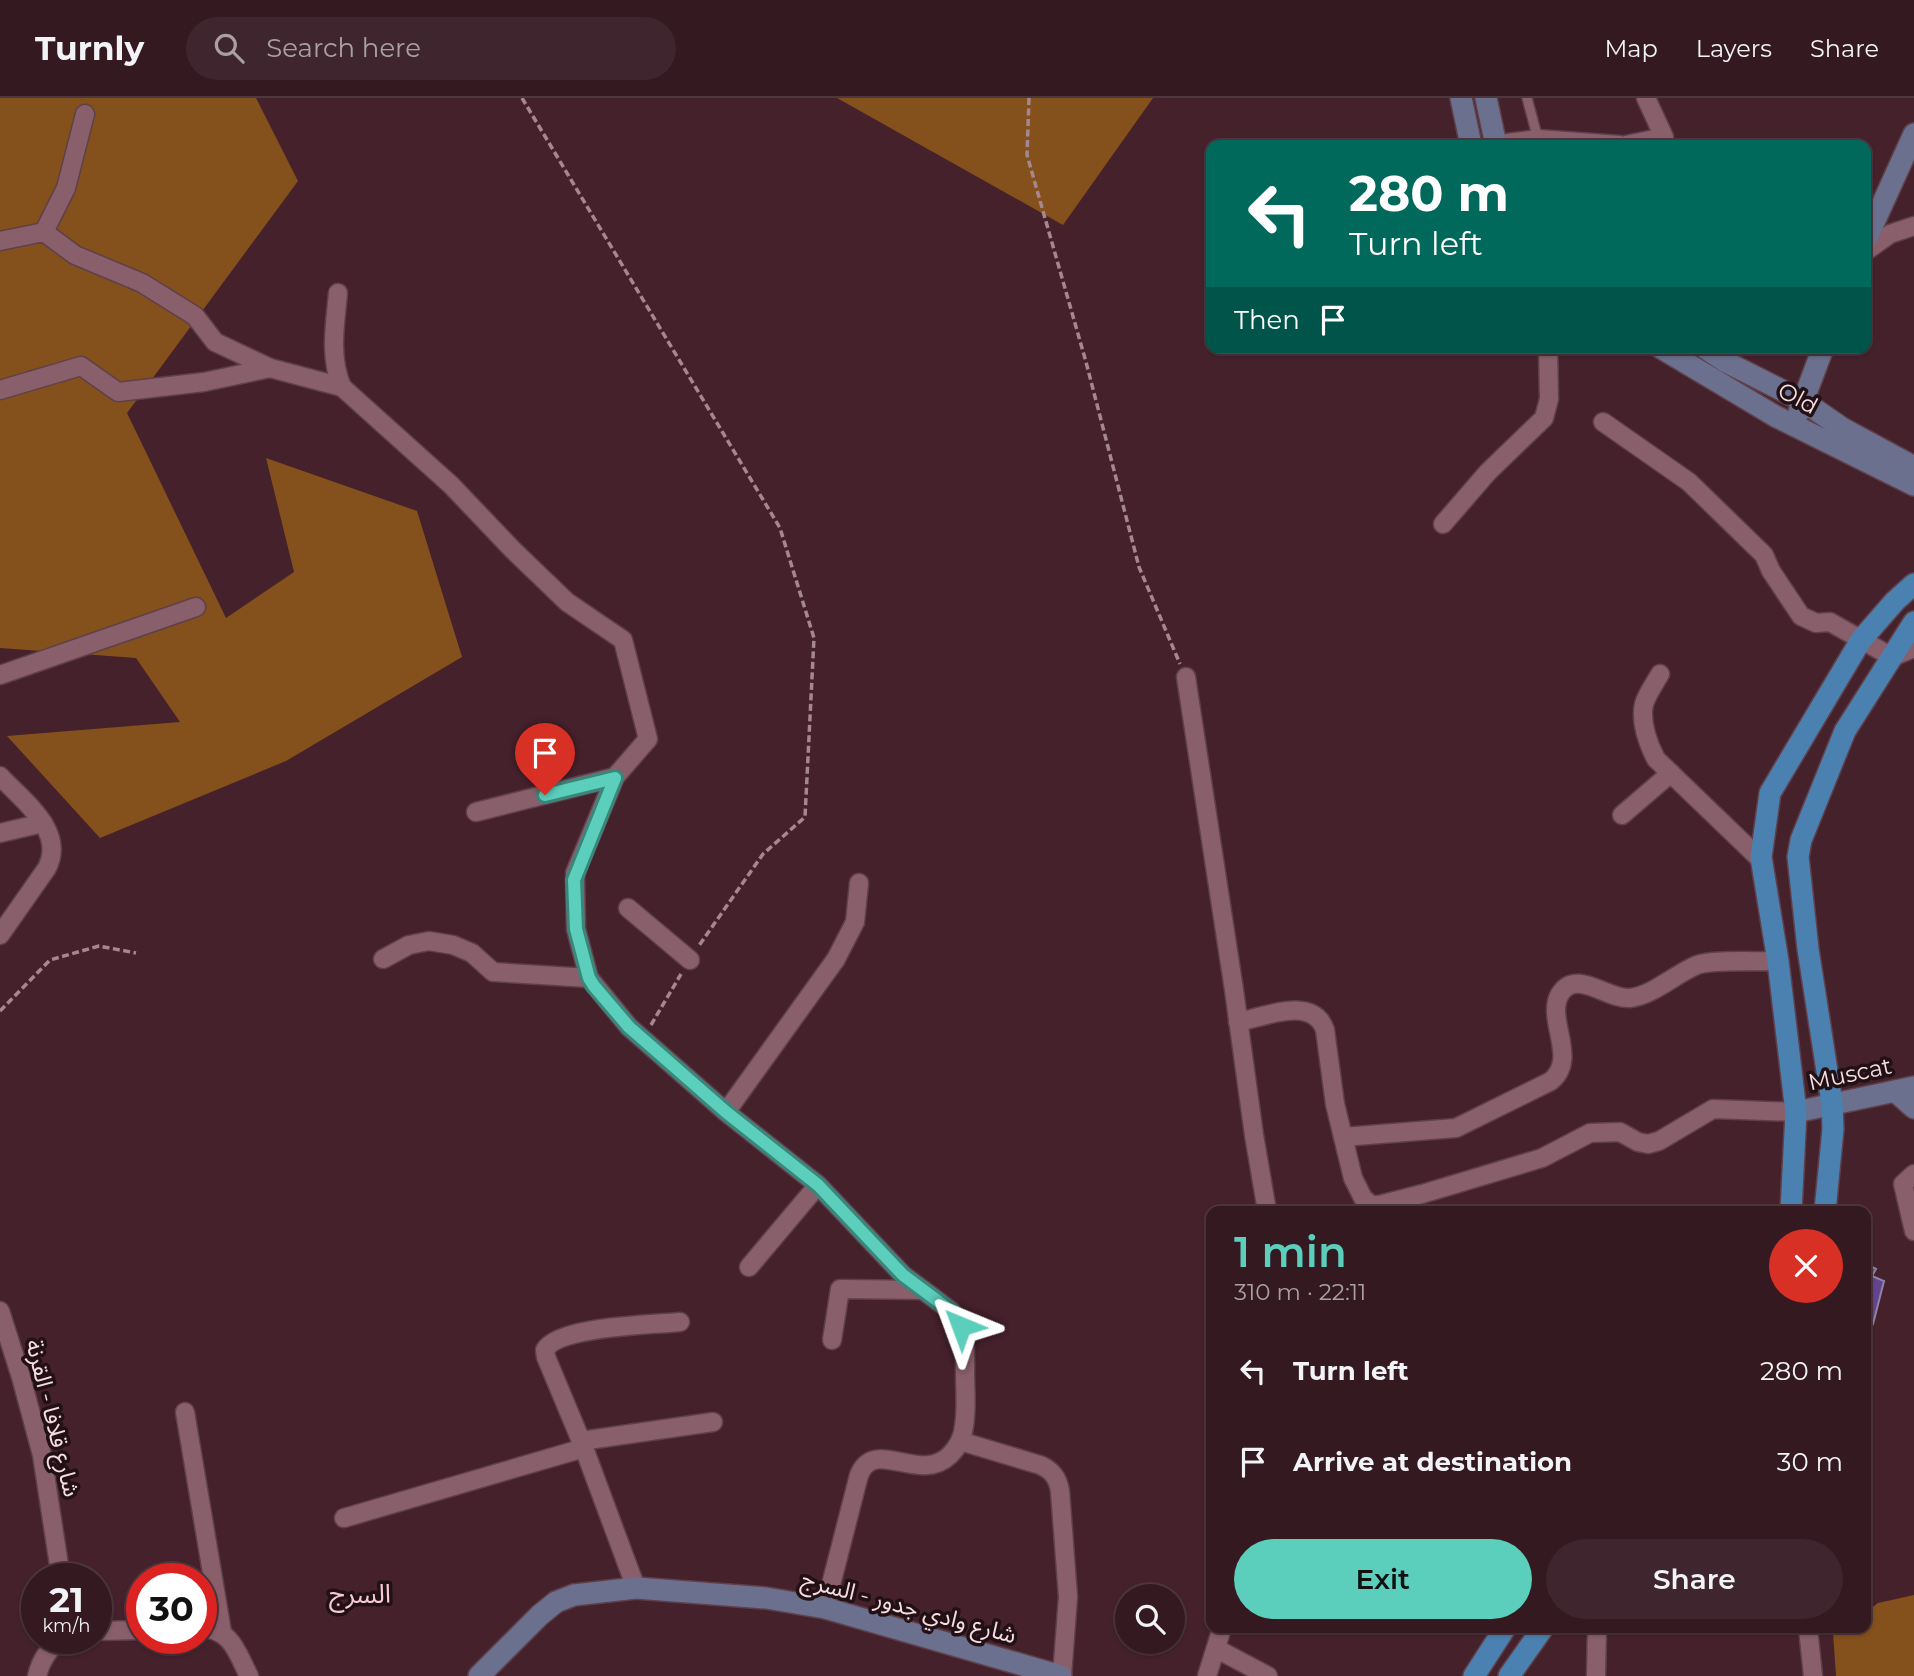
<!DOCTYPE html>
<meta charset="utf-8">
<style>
:root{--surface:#341921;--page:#3f262e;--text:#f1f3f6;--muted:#a9a0a5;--line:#4e383f;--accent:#5bcebc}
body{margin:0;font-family:Montserrat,"Noto Sans Arabic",sans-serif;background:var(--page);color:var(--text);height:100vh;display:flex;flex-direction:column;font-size:26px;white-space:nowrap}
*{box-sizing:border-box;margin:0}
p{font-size:23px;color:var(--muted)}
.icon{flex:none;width:38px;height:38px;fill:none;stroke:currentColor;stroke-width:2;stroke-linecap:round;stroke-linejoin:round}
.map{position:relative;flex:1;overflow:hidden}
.drawer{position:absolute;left:1206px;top:1108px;width:665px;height:427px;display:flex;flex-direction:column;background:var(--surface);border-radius:14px;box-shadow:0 2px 5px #0004,0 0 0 2px var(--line)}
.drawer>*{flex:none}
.top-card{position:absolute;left:1206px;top:42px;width:665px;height:214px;border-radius:14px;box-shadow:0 2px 5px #0004,0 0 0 2px var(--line);background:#00695c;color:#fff;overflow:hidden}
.fabs{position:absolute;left:1115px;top:1486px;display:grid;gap:14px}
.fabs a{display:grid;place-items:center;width:70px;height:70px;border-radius:50%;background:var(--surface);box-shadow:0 2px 5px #0004,0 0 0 2px var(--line);font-size:35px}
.speed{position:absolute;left:21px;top:1465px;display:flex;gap:14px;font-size:35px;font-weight:700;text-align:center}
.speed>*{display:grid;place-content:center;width:91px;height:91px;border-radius:50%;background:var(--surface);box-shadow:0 2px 5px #0004,0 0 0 2px var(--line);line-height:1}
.speed small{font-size:18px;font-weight:400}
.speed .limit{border:10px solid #d22;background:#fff;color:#111}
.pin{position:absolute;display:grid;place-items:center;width:60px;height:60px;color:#fff;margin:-72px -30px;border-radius:50% 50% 50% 0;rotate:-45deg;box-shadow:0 0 7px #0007}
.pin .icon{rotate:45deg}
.me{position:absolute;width:77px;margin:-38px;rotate:316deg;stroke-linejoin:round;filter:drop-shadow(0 0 5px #0008)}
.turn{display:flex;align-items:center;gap:24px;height:147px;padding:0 28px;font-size:32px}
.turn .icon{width:91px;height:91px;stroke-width:2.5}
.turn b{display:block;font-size:49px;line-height:60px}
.then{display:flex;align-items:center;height:66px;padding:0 28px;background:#0003;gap:14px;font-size:26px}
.round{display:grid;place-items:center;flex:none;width:74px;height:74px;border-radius:37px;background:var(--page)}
.overview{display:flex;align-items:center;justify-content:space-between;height:119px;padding:0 28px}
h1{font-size:42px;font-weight:600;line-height:52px;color:var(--accent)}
.primary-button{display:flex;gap:14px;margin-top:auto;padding:14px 28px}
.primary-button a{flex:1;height:80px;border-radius:42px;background:var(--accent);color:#111;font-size:28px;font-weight:600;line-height:80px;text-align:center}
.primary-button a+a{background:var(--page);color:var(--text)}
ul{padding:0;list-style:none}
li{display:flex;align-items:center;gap:21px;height:91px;padding:0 28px}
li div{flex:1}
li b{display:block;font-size:26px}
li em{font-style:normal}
header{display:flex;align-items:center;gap:42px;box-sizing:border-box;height:98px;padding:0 35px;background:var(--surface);border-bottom:2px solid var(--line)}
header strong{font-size:33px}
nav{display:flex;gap:38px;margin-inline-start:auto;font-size:24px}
.search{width:490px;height:63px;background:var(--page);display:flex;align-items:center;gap:18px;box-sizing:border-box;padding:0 24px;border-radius:38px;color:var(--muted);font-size:26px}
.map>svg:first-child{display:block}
.forest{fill:#84501b}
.building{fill:#64448f;stroke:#9082a8;stroke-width:2}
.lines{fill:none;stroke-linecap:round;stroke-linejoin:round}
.lane-casing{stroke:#5f404a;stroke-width:12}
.street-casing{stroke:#5f404a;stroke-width:21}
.secondary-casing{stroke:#5f404a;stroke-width:24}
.primary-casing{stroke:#5f404a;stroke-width:24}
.path{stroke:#a58790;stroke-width:3.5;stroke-dasharray:7 3.5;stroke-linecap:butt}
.lane{stroke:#895f6b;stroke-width:9}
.street{stroke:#895f6b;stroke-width:18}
.secondary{stroke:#6a708e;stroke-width:21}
.primary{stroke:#4b81b1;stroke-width:21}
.route-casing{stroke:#3b867a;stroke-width:18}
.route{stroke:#5bcebc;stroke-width:12}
.labels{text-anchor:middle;stroke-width:7;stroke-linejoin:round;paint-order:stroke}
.street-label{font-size:23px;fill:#f6dde3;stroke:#211115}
.quarter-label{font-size:26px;fill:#f8c8d4;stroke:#211115}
</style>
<header>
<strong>Turnly</strong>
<div class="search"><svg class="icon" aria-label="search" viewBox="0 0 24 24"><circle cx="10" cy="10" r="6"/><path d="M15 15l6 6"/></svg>Search here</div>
<nav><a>Map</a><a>Layers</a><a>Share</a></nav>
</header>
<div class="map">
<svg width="1914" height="1578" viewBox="0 0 1914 1578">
<rect width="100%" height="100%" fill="#45212c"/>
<!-- forest -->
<g class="forest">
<polygon points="0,0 256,0 298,83 127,315 226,520 294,474 266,360 417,413 462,559 286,663 100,740 7,638 180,624 136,560 0,550"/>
<polygon points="837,0 1153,0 1063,127"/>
<polygon points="1914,1497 1914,1578 1836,1578 1833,1535 1842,1530 1866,1530 1866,1514 1878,1505"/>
</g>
<!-- building -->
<polygon class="building" points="1866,1166 1876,1171 1872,1178 1884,1183 1873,1226 1866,1222"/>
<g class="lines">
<defs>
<polyline id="lane" points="1527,0 1538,41"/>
<g id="street">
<polyline points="1492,47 1538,41 1620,47"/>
<polyline points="1626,47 1664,39 1646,0"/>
<polyline points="44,134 66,90 85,16"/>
<path d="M0 143 44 134 75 157 142 185 195 218 215 244 270 270 342 289 451 387 512 451 567 504 623 542 648 641 615 679 575 775 576 831 589 880 629 929 726 1014 818 1087 903 1177 951 1213C967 1231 965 1251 965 1274 965 1292 967 1311 964 1328 963 1339 958 1349 950 1357 919 1387 875 1338 859 1377L825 1510"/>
<polyline points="1866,153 1890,136 1914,128"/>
<path d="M338 195C335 227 329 259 342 289"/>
<polyline points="0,292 81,268 118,294 204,284 270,270"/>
<polyline points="1603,324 1689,384 1764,457 1771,473 1801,518 1816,525 1830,524 1892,559 1914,550"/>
<polyline points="1443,426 1488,374 1544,320 1549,301 1548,250"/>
<path d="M1660 576C1655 585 1647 596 1644 606 1640 623 1648 646 1656 661L1762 763"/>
<polyline points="0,577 196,509"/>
<polyline points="1186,579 1234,892 1254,1037 1267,1113"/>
<path d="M0 678C23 703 66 733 47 770L0 837"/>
<polyline points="476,714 615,679"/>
<polyline points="1622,717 1671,675"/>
<polyline points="0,735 43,725"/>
<polyline points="628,810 690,862"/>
<polyline points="383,861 409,847 429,843 453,847 472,855 493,874 589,880"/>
<path d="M1238 924C1264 919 1313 897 1325 932L1335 1006 1353 1080 1363 1100 1371 1107H1379L1422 1096 1542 1060 1590 1035 1620 1034 1638 1044 1648 1046 1659 1043 1713 1011 1796 1014"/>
<polyline points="726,1014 836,861 855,824 859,785"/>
<path d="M1343 1039 1456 1030 1551 983C1579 960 1545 921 1560 896 1576 870 1608 902 1630 900 1654 897 1675 876 1697 867 1711 861 1761 864 1778 863"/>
<polyline points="1914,1076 1903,1086 1914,1133"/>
<polyline points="749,1169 818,1087"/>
<polyline points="0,1213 21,1279 42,1357 61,1480"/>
<polyline points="832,1242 840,1191 923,1192"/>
<polyline points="185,1314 222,1534"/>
<polyline points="581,1343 713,1324"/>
<path d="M960 1343 1040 1367C1052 1372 1058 1380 1060 1393L1068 1499 1062 1578"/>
<polyline points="344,1420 584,1350"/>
<path d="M636 1490 584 1350 546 1259 545 1252C558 1228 652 1227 680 1224"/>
<path d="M201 1530C232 1531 237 1555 249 1578"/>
<polyline points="1808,1530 1813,1578"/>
<polyline points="96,1533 142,1532"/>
<polyline points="1217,1551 1268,1578"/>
<path d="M37 1578C41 1561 49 1551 62 1540"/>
<polyline points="1207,1578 1222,1530"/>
<polyline points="1596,1578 1597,1530"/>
</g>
<g id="secondary">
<polyline points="1461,0 1471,47"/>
<polyline points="1486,0 1496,47"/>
<polyline points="1866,142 1914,36"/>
<polyline points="1661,250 1775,318 1914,387"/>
<polyline points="1705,250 1726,264 1803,303 1842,330 1914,369"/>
<polyline points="1799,314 1823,250"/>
<polyline points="1895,993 1914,1010"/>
<polyline points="1796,1014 1914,989"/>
<polyline points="479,1578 540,1517 556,1504 574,1497 636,1490 766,1500 825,1510 1061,1578"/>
</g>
<g id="primary">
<polyline points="1791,1113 1796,1014 1778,863 1761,759 1770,695 1861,542 1895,503 1914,486"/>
<polyline points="1825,1113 1833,1031 1832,1005 1808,851 1798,759 1801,742 1845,633 1914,524"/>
<polyline points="1474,1578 1505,1530"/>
<polyline points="1509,1578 1543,1530"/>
</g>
</defs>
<!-- lane casing -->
<use href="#lane" class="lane-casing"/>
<!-- street casing -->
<use href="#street" class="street-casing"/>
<!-- secondary casing -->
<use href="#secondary" class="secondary-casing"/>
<!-- primary casing -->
<use href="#primary" class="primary-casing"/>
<!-- path -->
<g class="path">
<polyline points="522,0 780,430 814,540 805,719 763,756 698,849"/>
<polyline points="1029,0 1027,57 1086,264 1139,469 1180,566"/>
<polyline points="0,913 50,862 99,848 136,855"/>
<polyline points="651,927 681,876"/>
</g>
<!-- lane -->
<use href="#lane" class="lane"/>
<!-- street -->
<use href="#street" class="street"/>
<!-- secondary -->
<use href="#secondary" class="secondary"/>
<!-- primary -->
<use href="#primary" class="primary"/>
</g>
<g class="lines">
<defs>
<polyline id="route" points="545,697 615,680 574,782 576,831 589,880 594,888 629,929 726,1014 818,1087 903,1177 951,1213 961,1228"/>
</defs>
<!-- route casing -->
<use href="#route" class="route-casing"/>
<!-- route -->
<use href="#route" class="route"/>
</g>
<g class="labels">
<!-- street labels -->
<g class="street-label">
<text transform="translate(1798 300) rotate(28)" y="8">Old</text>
<text transform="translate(1850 976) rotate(-12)" y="8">Muscat</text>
<text transform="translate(53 1320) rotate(76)" y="8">شارع قلافا - القرنة</text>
<text transform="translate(909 1509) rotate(15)" y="8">شارع وادي جدور - السرج</text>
</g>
<!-- quarter labels -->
<g class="quarter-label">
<text x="360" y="1505">السرج</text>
</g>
</g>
</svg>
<div class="fabs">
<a><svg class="icon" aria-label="search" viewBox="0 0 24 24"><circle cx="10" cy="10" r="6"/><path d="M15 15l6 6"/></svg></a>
</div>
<div class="speed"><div>21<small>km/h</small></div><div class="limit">30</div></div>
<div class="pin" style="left:545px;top:697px;background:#d93025"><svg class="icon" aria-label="arrive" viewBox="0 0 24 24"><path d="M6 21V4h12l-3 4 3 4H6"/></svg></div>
<svg class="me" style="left:961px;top:1228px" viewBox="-20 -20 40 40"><path d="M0-17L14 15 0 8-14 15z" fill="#5bcebc" stroke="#fff" stroke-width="4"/></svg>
<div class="top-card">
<div class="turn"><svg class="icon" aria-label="left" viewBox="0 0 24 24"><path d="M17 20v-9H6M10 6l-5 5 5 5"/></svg><div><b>280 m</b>Turn left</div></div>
<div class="then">Then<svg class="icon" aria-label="arrive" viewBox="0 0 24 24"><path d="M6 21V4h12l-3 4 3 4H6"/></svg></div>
</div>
<section class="drawer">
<div class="overview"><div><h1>1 min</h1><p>310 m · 22:11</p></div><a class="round" style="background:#d93025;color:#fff"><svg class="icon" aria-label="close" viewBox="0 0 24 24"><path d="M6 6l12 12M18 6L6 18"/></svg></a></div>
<ul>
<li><svg class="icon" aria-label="left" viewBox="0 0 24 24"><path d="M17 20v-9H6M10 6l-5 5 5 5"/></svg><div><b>Turn left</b></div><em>280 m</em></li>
<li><svg class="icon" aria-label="arrive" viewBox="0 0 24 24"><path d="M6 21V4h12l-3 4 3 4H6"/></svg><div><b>Arrive at destination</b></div><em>30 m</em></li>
</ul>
<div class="primary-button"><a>Exit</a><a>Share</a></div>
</section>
</div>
